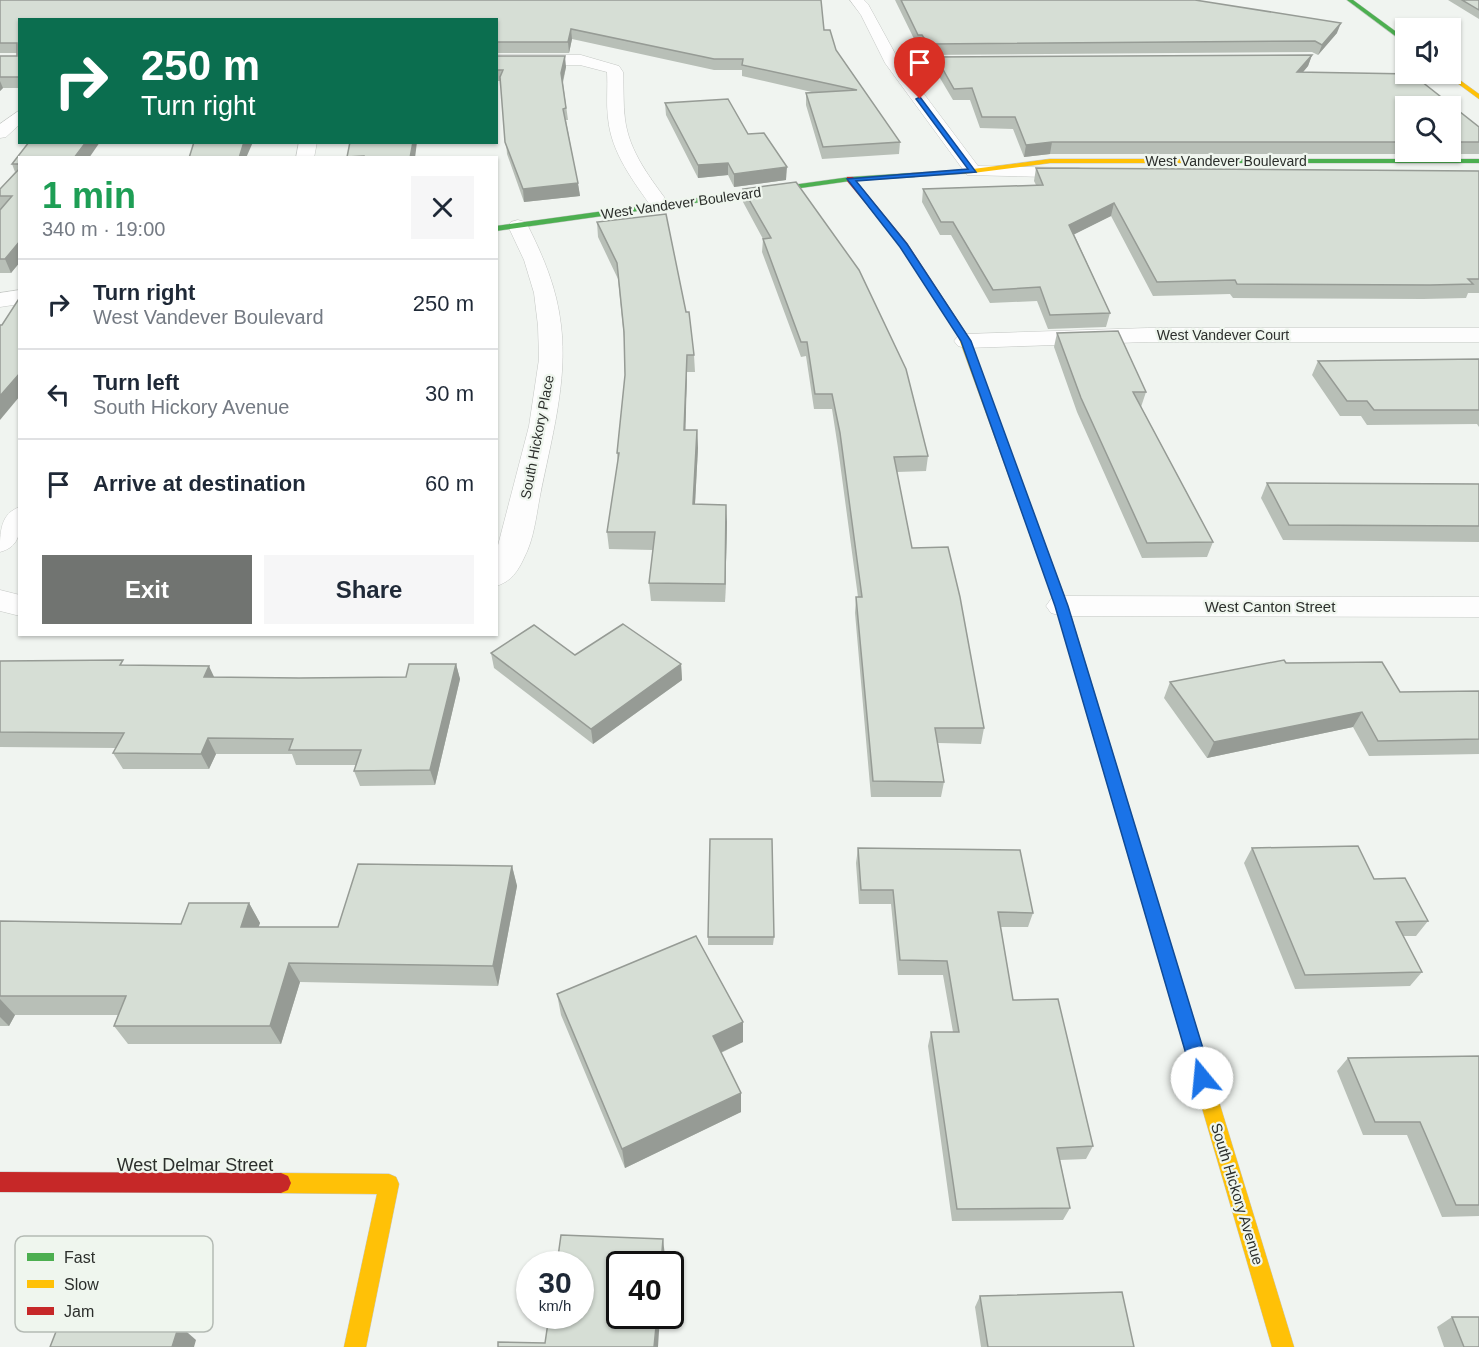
<!DOCTYPE html>
<meta charset="utf-8">
<style>
:root{--surface:#fff;--page:#f6f6f7;--text:#1f2937;--muted:#747a83;--line:#e0e1e3;--accent:#717471}
body{margin:0;font-family:Helvetica,sans-serif;background:var(--page);color:var(--text);height:100vh;display:flex;flex-direction:column;font-size:22px;white-space:nowrap}
*{box-sizing:border-box;margin:0}
p{font-size:20px;color:var(--muted)}
.icon{flex:none;width:33px;height:33px;fill:none;stroke:currentColor;stroke-width:2;stroke-linecap:round;stroke-linejoin:round}
.map{position:relative;flex:1;overflow:hidden}
.side{position:absolute;left:18px;top:156px;width:480px;height:480px;display:flex;flex-direction:column;background:var(--surface);border-radius:0px;box-shadow:0 2px 4px #0004}
.side>*{flex:none}
.hud{position:absolute;left:18px;top:18px;width:480px;height:126px;border-radius:0px;box-shadow:0 2px 4px #0004;background:#0b6e4f;color:#fff;overflow:hidden}
.controls{position:absolute;left:1395px;top:18px;display:grid;gap:12px}
.controls a{display:grid;place-items:center;width:66px;height:66px;border-radius:0px;background:var(--surface);box-shadow:0 2px 4px #0004;font-size:30px}
.speed{position:absolute;left:516px;top:1251px;display:flex;gap:12px;font-size:30px;font-weight:700;text-align:center}
.speed>*{display:grid;place-content:center;width:78px;height:78px;border-radius:50%;background:var(--surface);box-shadow:0 2px 4px #0004;line-height:1}
.speed small{font-size:15px;font-weight:400}
.speed .limit{border:3px solid #111;border-radius:9px;background:#fff;color:#111}
.pin{position:absolute;display:grid;place-items:center;width:51px;height:51px;color:#fff;margin:-62px -26px;border-radius:50% 50% 50% 0;rotate:-45deg;box-shadow:0 0 6px #0007}
.pin .icon{rotate:45deg}
.me{position:absolute;width:66px;margin:-33px;rotate:343deg;stroke-linejoin:round;filter:drop-shadow(0 0 4px #0008)}
.turn{display:flex;align-items:center;gap:21px;height:126px;padding:0 24px;font-size:27px}
.turn .icon{width:78px;height:78px;stroke-width:2.5}
.turn b{display:block;font-size:42px;line-height:51px}
.round{display:grid;place-items:center;flex:none;width:63px;height:63px;border-radius:0px;background:var(--page)}
.overview{display:flex;align-items:center;justify-content:space-between;height:102px;padding:0 24px}
h1{font-size:36px;font-weight:700;line-height:45px;color:#1e9e55}
.primary-button{display:flex;gap:12px;margin-top:auto;padding:12px 24px}
.primary-button a{flex:1;height:69px;border-radius:0px;background:var(--accent);color:#fff;font-size:24px;font-weight:700;line-height:69px;text-align:center}
.primary-button a+a{background:var(--page);color:var(--text)}
ul{padding:0;list-style:none}
li{display:flex;align-items:center;gap:18px;height:90px;padding:0 24px;border-top:2px solid var(--line)}
li div{flex:1}
li b{display:block;font-size:22px}
li em{font-style:normal}
.map>svg:first-child{display:block}
.lines{fill:none;stroke-linecap:round;stroke-linejoin:round}
.street-casing{stroke:#c4c7c4;stroke-width:1}
.fast-casing{stroke:#c4c7c4;stroke-width:1}
.slow-casing{stroke:#c4c7c4;stroke-width:1}
.jam-casing{stroke:#c4c7c4;stroke-width:1}
.street{fill:#fdfdfd;fill-rule:evenodd}
.fast{fill:#4caf50;fill-rule:evenodd}
.slow{fill:#ffc107;fill-rule:evenodd}
.jam{fill:#c62828;fill-rule:evenodd}
.wall{fill:#b8bfb7;fill-rule:evenodd}
.shaded-wall{fill:#969b95}
.building{fill:#d6ded5;stroke:#969b95;stroke-width:1.5}
.route{fill:#1a73e8;stroke:#114b97;stroke-width:1.5}
.labels{text-anchor:middle;stroke-width:4.5;stroke-linejoin:round;paint-order:stroke}
.far-street-label{font-size:14px;fill:#2c2f2c;stroke:#eff6ee}
.street-label{font-size:15px;fill:#2c2f2c;stroke:#eff6ee}
.near-street-label{font-size:18px;fill:#2c2f2c;stroke:#eff6ee}
.key{fill:#eff6ee;stroke:#b4bab4;stroke-width:1.5}
.key-label{font-size:16px;fill:#2c2f2c}
</style>
<div class="map">
<svg width="1479" height="1347" viewBox="0 0 1479 1347">
<rect width="100%" height="100%" fill="#f0f4f0"/>
<g class="lines">
<defs>
<g id="street">
<polygon points="850,0 864,0 868,4 897,57 986,57 989,60 986,63 981,65 903,66 978,166 1079,168 1086,170 1088,174 1086,178 967,175 885,63 861,15"/>
<path d="M496 55H581L619 66 623 72C624 88 623 104 625 119 629 152 651 179 670 205L667 209H653C634 182 611 153 608 118 606 103 608 87 607 72L580 65H496Z"/>
<polygon points="20,110 20,124 6,137 0,138 0,124"/>
<polygon points="299,142 317,142 314,158 296,158"/>
<path d="M518 220 525 222 528 226C544 258 557 289 561 325 568 382 551 440 540 496 536 517 534 539 524 558 518 571 511 582 496 586V553L529 426 539 359 538 326 534 293 524 260 508 226 511 222Z"/>
<polygon points="20,290 20,304 0,307 0,293"/>
<polygon points="1148,328 1479,328 1479,342 1148,342 966,348 958,346 954,341 958,336 966,334"/>
<path d="M20 507C20 527 23 546 0 552 0 533 0 513 20 507Z"/>
<polygon points="0,590 20,595 20,616 0,611"/>
<polygon points="1062,596 1479,597 1479,617 1062,616 1051,613 1046,606 1051,599"/>
</g>
<g id="fast">
<polygon points="1347,0 1353,0 1406,39 1406,44"/>
<polygon points="1204,159 1479,159 1479,163 1201,163 1200,161"/>
<polygon points="912,173 915,173 915,177 850,181 496,231 496,226 850,177"/>
<polygon points="1098,723 1103,724 1105,728 1201,1043 1198,1049 1192,1051 1186,1049 1183,1043 1091,728 1093,724"/>
</g>
<g id="slow">
<polygon points="1450,73 1479,94 1479,99 1445,74"/>
<polygon points="1050,159 1204,159 1208,161 1204,163 1050,163 973,173 912,177 908,175 912,173 973,169"/>
<polygon points="963,333 968,336 1068,606 1105,728 1103,732 1093,732 1091,728 1056,606 958,336"/>
<polygon points="1192,1035 1198,1037 1201,1043 1294,1347 1272,1347 1183,1043 1186,1037"/>
<polygon points="281,1173 389,1174 396,1177 399,1184 366,1347 344,1347 377,1194 281,1193 274,1190 271,1183 274,1176"/>
</g>
<g id="jam">
<polygon points="847,177 853,177 907,243 968,336 966,338 960,338 901,246 847,181"/>
<polygon points="0,1172 281,1173 288,1176 291,1183 288,1190 281,1193 0,1192"/>
</g>
</defs>
<!-- street casing -->
<use href="#street" class="street-casing"/>
<!-- fast casing -->
<use href="#fast" class="fast-casing"/>
<!-- slow casing -->
<use href="#slow" class="slow-casing"/>
<!-- jam casing -->
<use href="#jam" class="jam-casing"/>
<!-- street -->
<use href="#street" class="street"/>
<!-- fast -->
<use href="#fast" class="fast"/>
<!-- slow -->
<use href="#slow" class="slow"/>
<!-- jam -->
<use href="#jam" class="jam"/>
</g>
<!-- wall -->
<g class="wall">
<polygon points="0,0 824,30 836,50 900,142 899,154 822,159 806,105 806,93 816,93 742,76 742,70 714,70 572,39 569,53 496,53 496,20 20,20 20,88 3,88 0,91 0,56 17,56 17,53 0,53"/>
<polygon points="895,0 1195,0 1337,33 1318,55 1312,52 927,55 921,45 917,45"/>
<polygon points="1448,0 1479,0 1479,19"/>
<path d="M1312 55 1308 66 1303 72 1412 74 1479 127V154H1050L1024 157 1013 129 980 128 970 100H953L934 68 936 57ZM1406 106H1450V152H1406Z"/>
<polygon points="496,56 566,67 563,83 568,120 566,120 580,196 524,202 507,154 501,81 496,81"/>
<polygon points="665,103 748,134 786,180 734,187 728,175 698,178 666,115"/>
<polygon points="20,158 20,262 11,273 0,273 0,189 15,172 12,164"/>
<polygon points="1036,168 1479,171 1479,293 1468,293 1466,298 1423,299 1233,298 1230,294 1153,296 1111,216 1074,234 1110,313 1106,327 1048,329 1037,301 990,303 951,235 940,235 922,202 923,189 1036,185 1034,181"/>
<polygon points="743,189 928,456 926,471 897,472 912,548 984,728 981,744 938,743 944,782 941,797 871,797 855,613 856,597 858,597 838,448 832,409 814,409 806,356 801,357 762,252 763,239 743,202"/>
<polygon points="597,222 694,355 695,372 687,372 685,430 697,430 698,448 695,504 727,522 725,602 651,601 649,583 653,550 609,549 607,532 618,464 617,453 625,375 624,338 618,279 598,237"/>
<polygon points="1057,333 1146,392 1141,407 1213,542 1207,557 1142,558 1077,412 1054,347"/>
<polygon points="1479,359 1479,427 1477,424 1367,425 1361,416 1340,416 1312,375 1318,361"/>
<polygon points="1267,483 1479,484 1479,542 1283,540 1261,498"/>
<polygon points="491,653 575,655 681,664 682,680 593,744 494,668"/>
<polygon points="0,661 125,665 214,677 299,678 406,677 456,664 460,679 435,785 360,786 354,771 356,765 296,765 292,754 216,754 209,769 123,769 113,753 116,748 0,747"/>
<polygon points="1286,663 1400,692 1479,691 1479,754 1369,756 1353,727 1207,758 1164,698 1170,682"/>
<polygon points="858,848 1033,913 1028,927 1000,927 1013,1000 1093,1146 1086,1159 1060,1160 1070,1208 1063,1220 952,1221 928,1046 931,1032 953,1032 943,975 898,975 891,904 859,904 856,863"/>
<polygon points="1252,848 1374,879 1428,921 1416,936 1403,936 1422,972 1410,986 1295,989 1244,863"/>
<polygon points="512,866 517,886 498,986 300,982 281,1044 128,1044 114,1026 118,1015 15,1015 9,1026 0,1026 0,921 181,924 249,903 260,923 258,927 338,927"/>
<polygon points="708,937 774,937 773,945 708,945"/>
<polygon points="557,994 743,1022 743,1042 721,1053 741,1093 741,1112 625,1168 561,1015"/>
<polygon points="1479,1056 1479,1216 1442,1217 1407,1135 1363,1135 1337,1071 1348,1058"/>
<polygon points="980,1296 1134,1347 981,1347 975,1307"/>
<polygon points="1452,1317 1479,1347 1444,1347 1437,1327"/>
</g>
<!-- shaded-wall -->
<g class="shaded-wall">
<polygon points="1341,23 1337,33 1318,55 1322,45"/>
<polygon points="571,29 572,39 569,53 568,42"/>
<polygon points="1312,55 1308,66 1294,83 1297,72"/>
<polygon points="565,56 566,67 562,84 561,73"/>
<polygon points="0,81 3,88 0,91"/>
<polygon points="86,142 100,142 89,158 74,158"/>
<polygon points="244,142 253,142 246,158 239,158"/>
<polygon points="413,142 417,142 415,158 410,158"/>
<polygon points="1052,142 1050,154 1024,157 1026,145"/>
<polygon points="728,163 728,175 698,178 698,165"/>
<polygon points="787,167 786,180 734,187 734,174"/>
<polygon points="578,183 580,196 524,202 523,189"/>
<polygon points="1114,203 1111,216 1067,238 1069,225"/>
<polygon points="20,241 20,262 11,273 5,259"/>
<polygon points="687,355 687,372 685,447 684,430"/>
<polygon points="20,373 20,396 0,420 0,396"/>
<polygon points="697,430 698,448 694,522 693,504"/>
<polygon points="726,505 727,522 725,602 725,584"/>
<polygon points="456,664 460,679 435,785 430,770"/>
<polygon points="681,664 682,680 593,744 591,729"/>
<polygon points="209,666 216,681 204,677"/>
<polygon points="1362,712 1353,727 1207,758 1214,742"/>
<polygon points="208,738 216,754 209,769 201,754"/>
<polygon points="512,866 517,886 498,986 493,966"/>
<polygon points="249,903 260,923 252,946 241,927"/>
<polygon points="289,963 300,982 281,1044 270,1026"/>
<polygon points="0,999 15,1015 9,1026 0,1017"/>
<polygon points="743,1022 743,1042 713,1056 713,1036"/>
<polygon points="741,1093 741,1112 625,1168 622,1149"/>
<polygon points="663,1239 665,1256 664,1264 661,1264"/>
<polygon points="657,1316 660,1316 658,1347 654,1347"/>
<polygon points="179,1325 196,1340 194,1347 172,1347"/>
</g>
<!-- building -->
<g class="building">
<polygon points="0,0 821,0 824,30 830,30 836,50 900,142 823,147 806,93 857,90 742,65 743,59 714,59 571,29 568,42 496,42 496,20 20,20 20,77 0,77 0,56 17,56 17,43 0,43"/>
<polygon points="901,0 1195,0 1341,23 1322,45 1315,41 928,44 922,35 918,35"/>
<polygon points="1462,0 1479,0 1479,10"/>
<polygon points="1312,55 1297,72 1412,74 1479,127 1479,142 1450,142 1450,106 1406,106 1406,142 1052,142 1026,145 1015,117 982,117 972,88 954,89 936,57"/>
<polygon points="496,56 565,56 561,73 566,108 563,109 578,183 523,189 505,142 500,77 503,70 496,70"/>
<polygon points="728,99 748,134 764,133 787,167 734,174 728,163 698,165 665,103"/>
<polygon points="29,142 86,142 74,158 20,158 20,164 12,164"/>
<polygon points="194,142 244,142 239,158 189,158"/>
<polygon points="350,142 413,142 410,158 364,158 364,156 347,157"/>
<polygon points="20,168 20,241 5,259 0,259 0,210 12,196 0,196 0,189"/>
<polygon points="1036,168 1479,171 1479,279 1468,279 1473,284 1430,285 1237,284 1235,280 1157,282 1114,203 1069,225 1110,313 1050,315 1040,287 993,290 953,222 941,222 923,189 1043,185"/>
<polygon points="796,182 859,270 906,369 928,456 894,457 912,548 948,547 960,597 984,728 935,728 944,782 873,781 856,597 862,597 840,433 832,394 815,394 807,342 801,342 763,239 771,238 743,189"/>
<polygon points="666,214 686,312 689,312 694,355 687,355 684,430 697,430 693,504 726,505 725,584 649,583 655,532 607,532 619,453 617,453 625,375 624,332 617,263 597,222"/>
<polygon points="20,297 20,373 0,396 0,325 2,325"/>
<polygon points="1118,331 1146,392 1133,392 1213,542 1147,543 1081,398 1057,333"/>
<polygon points="1479,359 1479,410 1374,410 1367,401 1347,401 1318,361"/>
<polygon points="1267,483 1479,484 1479,526 1289,525"/>
<polygon points="623,624 681,664 591,729 491,653 534,625 575,655"/>
<polygon points="123,660 120,665 209,666 204,677 299,678 406,677 409,664 456,664 430,770 354,771 361,750 289,750 293,739 208,738 201,754 113,753 124,733 0,732 0,661"/>
<polygon points="1284,660 1286,663 1382,662 1400,692 1479,691 1479,739 1378,741 1362,712 1214,742 1170,682"/>
<polygon points="710,839 772,839 774,937 708,937"/>
<polygon points="1358,846 1374,879 1405,878 1428,921 1396,922 1422,972 1305,975 1252,848"/>
<polygon points="858,848 1020,850 1033,913 998,912 1013,1000 1058,999 1093,1146 1057,1148 1070,1208 957,1209 931,1032 959,1032 947,961 900,960 893,890 861,890"/>
<polygon points="358,864 512,866 493,966 289,963 270,1026 114,1026 126,996 0,996 0,921 181,924 189,903 249,903 241,927 338,927"/>
<polygon points="696,936 743,1022 713,1036 741,1093 622,1149 557,994"/>
<polygon points="1479,1056 1479,1205 1456,1205 1420,1122 1375,1122 1348,1058"/>
<polygon points="561,1235 663,1239 661,1264 620,1264 620,1316 657,1316 654,1347 498,1347 498,1342 545,1343 549,1316 580,1316 580,1264 557,1264"/>
<polygon points="1122,1292 1134,1347 988,1347 980,1296"/>
<polygon points="1452,1317 1479,1317 1479,1347 1464,1347"/>
<polygon points="59,1324 179,1325 172,1347 50,1347"/>
</g>
<!-- route -->
<polygon class="route" points="920,97 976,172 856,181 907,244 971,341 1068,606 1212,1078 1209,1084 1202,1086 1196,1084 1193,1078 1055,606 961,341 900,247 847,179 968,169 916,99"/>
<g class="labels">
<!-- far-street labels -->
<g class="far-street-label">
<text x="1226" y="166">West Vandever Boulevard</text>
<text transform="translate(681 203) rotate(-8)" y="5">West Vandever Boulevard</text>
<text x="1223" y="340">West Vandever Court</text>
<text transform="translate(537 437) rotate(-79)" y="5">South Hickory Place</text>
</g>
<!-- street labels -->
<g class="street-label">
<text x="1270" y="612">West Canton Street</text>
<text transform="translate(1237 1194) rotate(73)" y="5">South Hickory Avenue</text>
</g>
<!-- near-street labels -->
<g class="near-street-label">
<text x="195" y="1171">West Delmar Street</text>
</g>
</g>
<!-- legend -->
<rect x="15" y="1236" width="198" height="96" rx="9" class="key"/>
<rect x="27" y="1253" width="27" height="8" fill="#4caf50"/>
<rect x="27" y="1280" width="27" height="8" fill="#ffc107"/>
<rect x="27" y="1307" width="27" height="8" fill="#c62828"/>
<g class="key-label">
<text x="64" y="1263">Fast</text>
<text x="64" y="1290">Slow</text>
<text x="64" y="1317">Jam</text>
</g>
</svg>
<div class="controls">
<a><svg class="icon" aria-label="sound" viewBox="0 0 24 24"><path d="M4 9h4l5-4v14l-5-4H4zM17 9q2 3 0 6"/></svg></a>
<a><svg class="icon" aria-label="search" viewBox="0 0 24 24"><circle cx="10" cy="10" r="6"/><path d="M15 15l6 6"/></svg></a>
</div>
<div class="speed"><div>30<small>km/h</small></div><div class="limit">40</div></div>
<div class="pin" style="left:920px;top:99px;background:#d93025"><svg class="icon" aria-label="arrive" viewBox="0 0 24 24"><path d="M6 21V4h12l-3 4 3 4H6"/></svg></div>
<svg class="me" style="left:1202px;top:1078px" viewBox="-20 -20 40 40"><circle r="19" fill="#fff"/><path d="M0-13L10 11 0 6-10 11z" fill="#1a73e8"/></svg>
<div class="hud">
<div class="turn"><svg class="icon" aria-label="right" viewBox="0 0 24 24"><path d="M7 20v-9h11M14 6l5 5-5 5"/></svg><div><b>250 m</b>Turn right</div></div>
</div>
<section class="side">
<div class="overview"><div><h1>1 min</h1><p>340 m · 19:00</p></div><a class="round"><svg class="icon" aria-label="close" viewBox="0 0 24 24"><path d="M6 6l12 12M18 6L6 18"/></svg></a></div>
<ul>
<li><svg class="icon" aria-label="right" viewBox="0 0 24 24"><path d="M7 20v-9h11M14 6l5 5-5 5"/></svg><div><b>Turn right</b><p>West Vandever Boulevard</p></div><em>250 m</em></li>
<li><svg class="icon" aria-label="left" viewBox="0 0 24 24"><path d="M17 20v-9H6M10 6l-5 5 5 5"/></svg><div><b>Turn left</b><p>South Hickory Avenue</p></div><em>30 m</em></li>
<li><svg class="icon" aria-label="arrive" viewBox="0 0 24 24"><path d="M6 21V4h12l-3 4 3 4H6"/></svg><div><b>Arrive at destination</b></div><em>60 m</em></li>
</ul>
<div class="primary-button"><a>Exit</a><a>Share</a></div>
</section>
</div>
